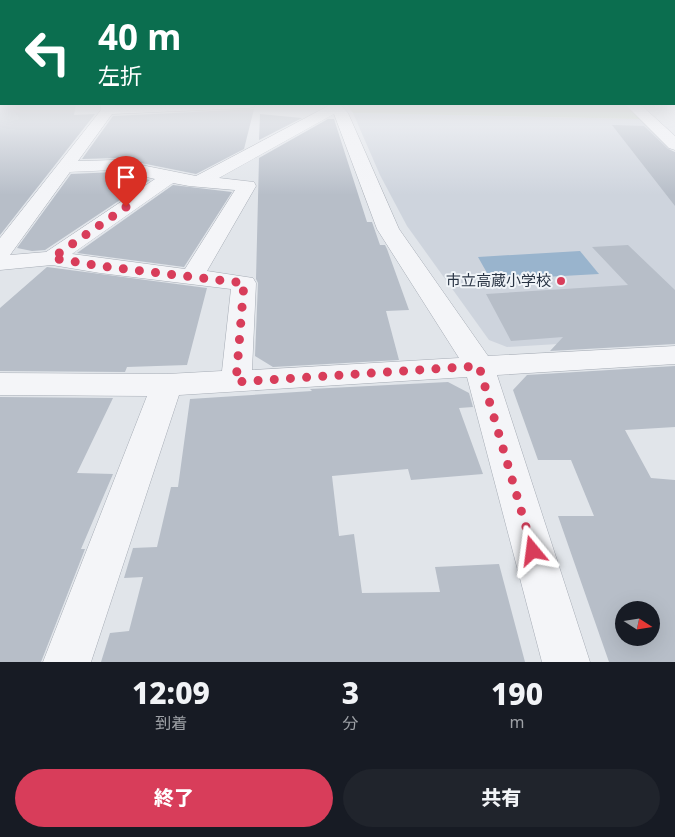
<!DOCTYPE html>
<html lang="ja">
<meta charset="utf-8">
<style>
:root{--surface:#171b24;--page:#20242c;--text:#f1f3f6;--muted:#9ea1a6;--accent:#d83d5a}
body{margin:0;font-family:"Noto Sans","Noto Sans JP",sans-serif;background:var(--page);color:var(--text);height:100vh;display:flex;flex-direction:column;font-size:19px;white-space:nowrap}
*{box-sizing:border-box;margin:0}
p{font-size:16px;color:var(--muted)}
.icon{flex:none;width:28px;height:28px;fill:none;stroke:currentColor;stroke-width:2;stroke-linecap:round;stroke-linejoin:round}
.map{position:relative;height:662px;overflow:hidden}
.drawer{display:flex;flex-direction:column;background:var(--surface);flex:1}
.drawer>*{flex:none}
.guide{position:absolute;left:0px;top:0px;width:675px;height:105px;box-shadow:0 5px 20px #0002;background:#0b6e4f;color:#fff;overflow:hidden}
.needle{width:32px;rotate:102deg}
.fabs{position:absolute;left:615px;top:601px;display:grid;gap:10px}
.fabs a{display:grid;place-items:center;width:45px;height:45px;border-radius:50%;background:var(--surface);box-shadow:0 5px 20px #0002;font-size:25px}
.pin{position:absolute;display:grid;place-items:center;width:42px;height:42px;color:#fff;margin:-51px -21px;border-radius:50% 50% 50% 0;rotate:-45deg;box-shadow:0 0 5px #0007}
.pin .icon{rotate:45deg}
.me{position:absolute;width:55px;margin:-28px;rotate:344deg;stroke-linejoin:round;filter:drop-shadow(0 0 4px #0008)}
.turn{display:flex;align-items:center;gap:18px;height:105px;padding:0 15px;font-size:22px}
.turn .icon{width:65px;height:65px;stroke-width:2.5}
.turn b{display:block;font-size:35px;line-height:42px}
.eta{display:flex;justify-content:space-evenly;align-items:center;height:85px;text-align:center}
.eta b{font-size:30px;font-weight:800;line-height:35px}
.button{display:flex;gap:10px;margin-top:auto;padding:10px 15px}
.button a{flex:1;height:58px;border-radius:30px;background:var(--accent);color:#fff;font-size:20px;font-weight:800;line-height:58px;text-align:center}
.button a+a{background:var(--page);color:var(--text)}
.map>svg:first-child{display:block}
.built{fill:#ced4dd}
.green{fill:#c7d5c1}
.water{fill:#99b4cd}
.building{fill:#b7bec8;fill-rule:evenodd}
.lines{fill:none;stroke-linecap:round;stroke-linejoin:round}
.minor-casing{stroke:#a6acb5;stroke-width:1}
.minor{fill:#f4f5f8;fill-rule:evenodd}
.route{stroke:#d83d5a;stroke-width:9;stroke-dasharray:0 16.2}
.poi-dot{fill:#d83d5a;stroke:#f0f4f8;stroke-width:2}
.labels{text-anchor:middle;stroke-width:4;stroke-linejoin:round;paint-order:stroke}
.poi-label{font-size:15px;fill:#283343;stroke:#f0f4f8;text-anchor:end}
</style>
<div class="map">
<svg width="675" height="662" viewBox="0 0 675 662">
<rect width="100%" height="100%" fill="#e1e5ea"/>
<!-- built -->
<polygon class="built" points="353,113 640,119 675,154 675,337 507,347 489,340 407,226 380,175"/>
<!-- green -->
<polygon class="green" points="346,104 624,104 640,119 353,113"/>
<!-- water -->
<polygon class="water" points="580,251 599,274 491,280 478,257"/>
<!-- building -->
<g class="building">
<polygon points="0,104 76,104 74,115 95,114 0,235"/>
<polygon points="254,109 244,149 196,174 116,158 82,159 113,116"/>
<polygon points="260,114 302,118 259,140"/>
<polygon points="328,119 334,119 367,222 372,222 380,245 385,245 387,249 409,310 386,311 399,360 273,367 255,356 258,283 256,279 259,158"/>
<polygon points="612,125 644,126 668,149 675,152 675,206"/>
<polygon points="116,172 150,180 45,250 32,251 17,248 71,174"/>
<polygon points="173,185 232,192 184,267 77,253"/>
<polygon points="628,245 675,290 675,344 550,351 563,337 511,341 486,294 628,285 592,247"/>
<polygon points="47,267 207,288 187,365 127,367 125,372 0,371 0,308"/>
<path d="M675 366V427L625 430 651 478 675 480V662H609L558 516H594L571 460H538L513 390 527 375ZM624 610H651V638H624Z"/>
<polygon points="448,382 469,393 473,407 459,408 483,474 411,480 408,469 332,476 339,536 354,534 362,593 440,592 435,567 499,564 525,662 101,662 110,633 129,631 143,577 124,578 133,548 157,547 171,487 178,487 190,399 312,391 310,389"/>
<polygon points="0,397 113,398 77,473 113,474 81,549 85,549 41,662 0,662"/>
</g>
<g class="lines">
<defs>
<g id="minor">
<path d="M101 104H115V106L256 104 254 107 249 108 112 114 78 161 116 160 196 176 328 106 326 104H340L348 113 399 229 488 356 675 346V364L497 375 590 662H542L467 377 179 395 91 662H43L147 396 0 395V373L167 374 222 371 231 289 100 273 52 265 0 270V238L101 110ZM334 114 377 229 459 358 252 370 256 283 253 278 207 271 256 186 254 182 219 178ZM116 170 155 179 46 252 10 255 70 172ZM173 183 189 186 235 190 185 269 72 254Z"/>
<polygon points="625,104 640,104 675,136 675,150 669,148"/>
</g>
</defs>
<!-- minor casing -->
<use href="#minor" class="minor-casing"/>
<!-- minor -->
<use href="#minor" class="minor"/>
</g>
<!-- sky -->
<linearGradient id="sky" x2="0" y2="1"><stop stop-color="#88b4dd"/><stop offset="0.53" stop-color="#f2f3f6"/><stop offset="1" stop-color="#f2f3f6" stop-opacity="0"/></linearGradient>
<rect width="675" height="195" fill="url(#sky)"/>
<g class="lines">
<!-- route -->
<polyline class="route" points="126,207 52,258 100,266 244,283 236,382 479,366 533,551"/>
</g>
<!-- markers -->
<circle class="poi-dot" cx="561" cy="281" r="5"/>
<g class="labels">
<!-- poi labels -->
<g class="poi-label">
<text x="551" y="286">市立高蔵小学校</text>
</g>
</g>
</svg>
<div class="fabs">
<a><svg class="needle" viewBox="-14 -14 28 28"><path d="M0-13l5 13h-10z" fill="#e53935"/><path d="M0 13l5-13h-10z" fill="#9ea1a6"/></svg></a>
</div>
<div class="pin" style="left:126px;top:207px;background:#d93025"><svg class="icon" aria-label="arrive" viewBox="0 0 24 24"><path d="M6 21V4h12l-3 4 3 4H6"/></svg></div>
<svg class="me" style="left:533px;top:551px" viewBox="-20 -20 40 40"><path d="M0-17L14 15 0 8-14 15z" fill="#d83d5a" stroke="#fff" stroke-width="4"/></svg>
<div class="guide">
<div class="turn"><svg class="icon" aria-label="left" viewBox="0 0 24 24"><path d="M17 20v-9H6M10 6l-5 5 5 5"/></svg><div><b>40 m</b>左折</div></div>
</div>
</div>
<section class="drawer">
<div class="eta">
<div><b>12:09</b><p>到着</p></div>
<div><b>3</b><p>分</p></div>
<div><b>190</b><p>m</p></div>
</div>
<div class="button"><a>終了</a><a>共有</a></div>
</section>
